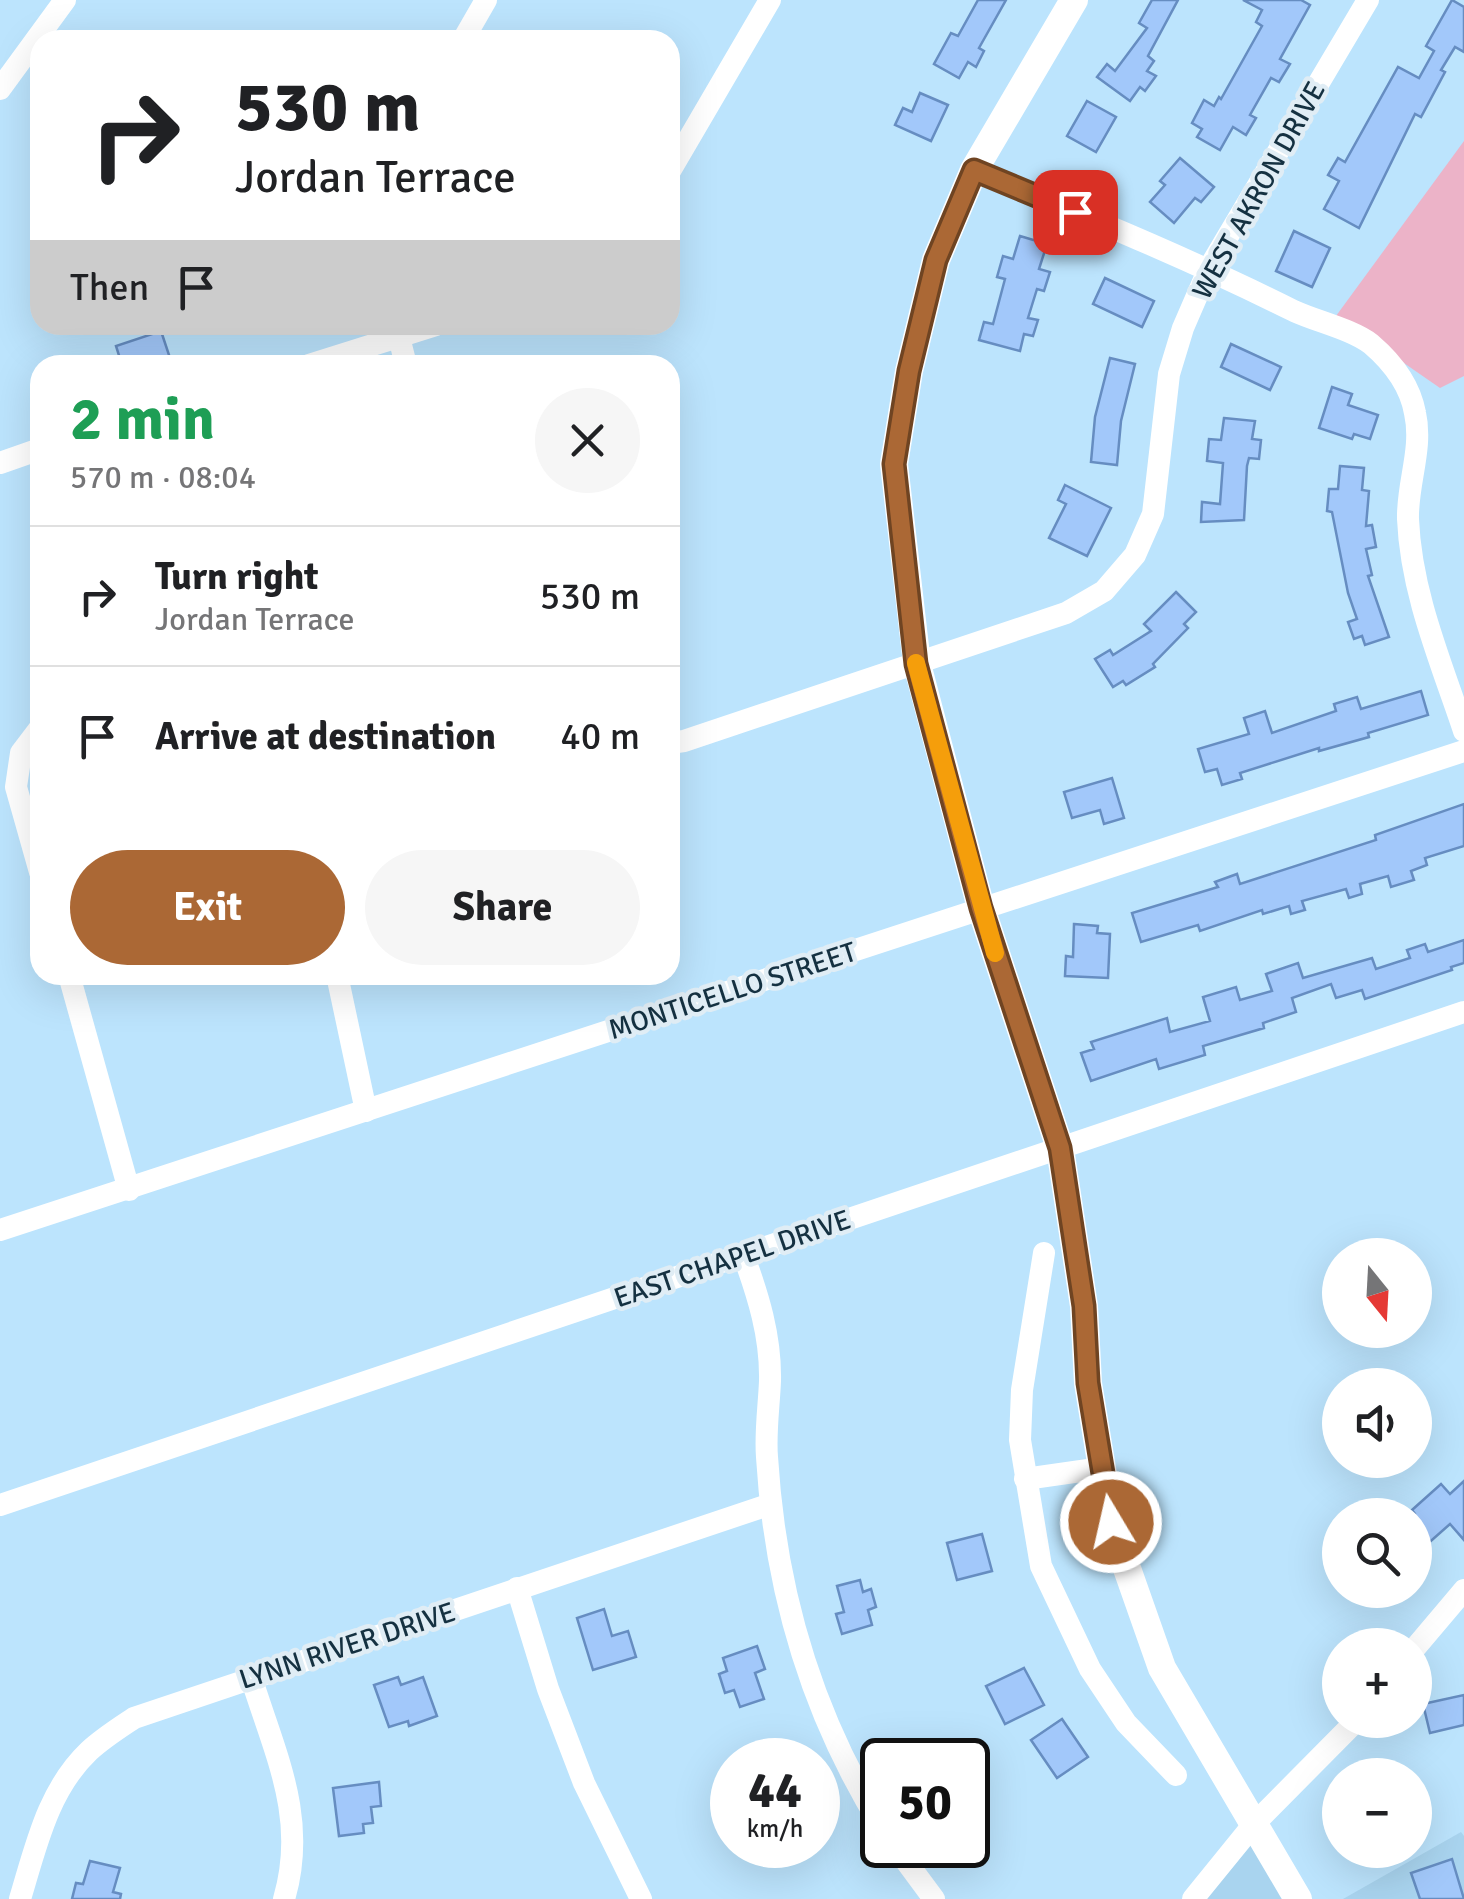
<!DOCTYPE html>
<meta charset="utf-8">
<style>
:root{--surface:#fff;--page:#f6f6f6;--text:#202124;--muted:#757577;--line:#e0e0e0;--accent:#ab6835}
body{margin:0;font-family:Signika,sans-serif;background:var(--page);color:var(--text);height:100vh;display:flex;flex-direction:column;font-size:38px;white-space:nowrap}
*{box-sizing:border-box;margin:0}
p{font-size:32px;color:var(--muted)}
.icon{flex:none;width:55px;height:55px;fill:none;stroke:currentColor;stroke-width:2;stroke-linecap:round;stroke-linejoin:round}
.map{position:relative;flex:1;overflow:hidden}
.side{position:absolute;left:30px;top:355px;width:650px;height:630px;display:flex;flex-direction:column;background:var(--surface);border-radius:30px;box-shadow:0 10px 40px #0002}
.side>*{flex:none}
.banner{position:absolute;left:30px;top:30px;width:650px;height:305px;border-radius:30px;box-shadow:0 10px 40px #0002;background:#fff;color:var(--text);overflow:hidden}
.needle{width:65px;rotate:162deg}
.controls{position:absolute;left:1322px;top:1238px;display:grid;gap:20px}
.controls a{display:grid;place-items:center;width:110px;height:110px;border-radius:50%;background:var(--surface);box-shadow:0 10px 40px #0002;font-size:50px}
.speed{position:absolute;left:710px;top:1738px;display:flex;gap:20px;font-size:50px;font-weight:700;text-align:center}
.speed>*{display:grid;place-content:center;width:130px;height:130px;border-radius:50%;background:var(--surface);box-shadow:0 10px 40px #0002;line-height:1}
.speed small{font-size:25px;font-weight:400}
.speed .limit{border:5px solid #111;border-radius:15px;background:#fff;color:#111}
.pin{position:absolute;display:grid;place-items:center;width:85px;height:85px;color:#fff;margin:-42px;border-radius:20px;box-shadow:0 5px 15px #0006}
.me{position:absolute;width:110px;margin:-55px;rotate:351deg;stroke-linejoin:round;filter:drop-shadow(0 0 8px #0008)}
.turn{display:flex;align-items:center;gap:35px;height:210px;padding:0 40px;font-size:45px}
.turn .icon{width:130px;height:130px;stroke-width:2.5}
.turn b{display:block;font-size:70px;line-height:85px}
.then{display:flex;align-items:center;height:95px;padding:0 40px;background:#0003;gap:20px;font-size:38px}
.round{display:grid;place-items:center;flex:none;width:105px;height:105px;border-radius:52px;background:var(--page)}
.summary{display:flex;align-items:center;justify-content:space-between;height:170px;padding:0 40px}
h1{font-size:60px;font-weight:800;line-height:75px;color:#1e9e55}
.cta{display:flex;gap:20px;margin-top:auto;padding:20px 40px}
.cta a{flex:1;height:115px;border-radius:60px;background:var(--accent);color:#fff;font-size:40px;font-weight:800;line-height:115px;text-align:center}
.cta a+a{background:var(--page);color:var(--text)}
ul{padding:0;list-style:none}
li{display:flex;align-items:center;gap:30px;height:140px;padding:0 40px;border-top:2px solid var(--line)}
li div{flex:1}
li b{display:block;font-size:38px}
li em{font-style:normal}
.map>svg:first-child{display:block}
.built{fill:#a9d4ef}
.green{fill:#ecb3c8}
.building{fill:#a2c8fa;stroke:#668dc1;stroke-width:2.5}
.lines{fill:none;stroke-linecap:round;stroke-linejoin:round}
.minor{stroke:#fff;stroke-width:22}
.major{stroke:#fff;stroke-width:28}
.route-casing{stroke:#6f4422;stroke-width:25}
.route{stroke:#ab6835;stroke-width:18}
.slow{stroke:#f59e0b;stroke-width:18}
.labels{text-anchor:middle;stroke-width:9;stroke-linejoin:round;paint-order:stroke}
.street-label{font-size:28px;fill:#153141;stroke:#e0edf5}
</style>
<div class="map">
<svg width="1464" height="1899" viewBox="0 0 1464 1899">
<rect width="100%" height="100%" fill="#bce4fd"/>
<!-- built -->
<g class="built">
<polygon points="1461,1832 1464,1836 1464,1899 1343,1899"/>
<polygon points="1253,1843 1287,1899 1206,1899"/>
</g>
<!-- green -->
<polygon class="green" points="1464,141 1464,376 1440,388 1336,316"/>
<!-- building -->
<g class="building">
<polygon points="978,0 1006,0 979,48 984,51 976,67 968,62 959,78 934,64 951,33 958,36"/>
<polygon points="1152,0 1178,0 1148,56 1154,61 1147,71 1156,76 1145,91 1140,87 1130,101 1097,77 1107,64 1115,71 1147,28 1139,23"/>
<polygon points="1243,0 1301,0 1310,5 1280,59 1290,64 1279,82 1271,78 1250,115 1256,118 1246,135 1233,127 1220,150 1197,137 1202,129 1192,123 1204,100 1214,106 1219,97 1221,99 1262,26 1256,22 1262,10"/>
<polygon points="1452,0 1464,7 1464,52 1455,47 1441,70 1445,72 1421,117 1415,114 1359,228 1324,209 1339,181 1328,175 1338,158 1345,162 1398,67 1419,78 1434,51 1426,46"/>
<polygon points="920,93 948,105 931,141 895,125 903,108 912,112"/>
<polygon points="1087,101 1116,117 1096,152 1067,136"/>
<polygon points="1180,158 1214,187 1201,202 1195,198 1174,223 1150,202 1165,185 1160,181"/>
<polygon points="1294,231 1330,248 1312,287 1276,271"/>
<polygon points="1020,236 1047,244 1039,269 1050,272 1044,291 1037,289 1028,318 1038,320 1033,336 1024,334 1020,351 979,340 984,322 993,324 1005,279 997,277 1003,256 1013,259"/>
<polygon points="1105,278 1154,301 1142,327 1093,304"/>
<polygon points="161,331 171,361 160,365 122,365 116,346"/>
<polygon points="1231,344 1281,367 1270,390 1221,367"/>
<polygon points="1110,358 1135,364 1121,421 1117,465 1091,462 1095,417"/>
<polygon points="1332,387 1352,394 1348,405 1378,415 1370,439 1354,434 1352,439 1319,428"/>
<polygon points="1224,418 1255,421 1252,439 1261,440 1259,459 1249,458 1247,466 1244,520 1201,522 1202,502 1220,504 1223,463 1207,461 1209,439 1221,440"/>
<polygon points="1340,466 1364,468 1362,490 1369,491 1366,526 1372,525 1376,547 1366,549 1372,575 1368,576 1389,637 1365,645 1362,636 1354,639 1348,622 1357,619 1348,593 1332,512 1327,511 1329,489 1338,489"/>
<polygon points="1065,485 1111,508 1087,556 1049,538 1066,504 1058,500"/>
<polygon points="1176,592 1196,612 1184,624 1188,628 1153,664 1155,667 1126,685 1123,681 1113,687 1095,659 1110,650 1113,655 1151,631 1144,624"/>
<polygon points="1421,691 1428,715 1368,733 1369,737 1319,751 1319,748 1240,773 1242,779 1222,785 1217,769 1205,772 1198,749 1249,734 1244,718 1265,711 1272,733 1336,711 1334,704 1357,697 1361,709"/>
<polygon points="1112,778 1124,818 1104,824 1100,810 1072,818 1064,792"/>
<polygon points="1464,804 1464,846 1425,858 1427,865 1411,871 1414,880 1391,887 1388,876 1360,884 1362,894 1349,898 1346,889 1302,901 1305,910 1291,914 1289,906 1263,914 1262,910 1200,931 1198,925 1141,942 1132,913 1218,887 1215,882 1237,874 1240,884 1376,840 1375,835"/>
<polygon points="1074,924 1098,926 1097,933 1110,934 1108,978 1065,976 1066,956 1073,957"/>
<polygon points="1464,940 1464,963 1451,967 1452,970 1365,999 1362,990 1336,998 1331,984 1292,998 1296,1012 1263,1023 1264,1028 1203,1046 1205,1055 1159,1069 1156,1059 1091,1081 1081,1053 1094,1049 1091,1042 1167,1018 1170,1032 1210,1021 1203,997 1236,987 1240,1000 1272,991 1266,974 1298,963 1303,978 1372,958 1376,969 1410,958 1407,950 1425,944 1428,952"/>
<polygon points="1464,1481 1464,1540 1450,1524 1415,1555 1415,1514 1412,1510 1441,1484 1450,1494"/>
<polygon points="982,1534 992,1571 957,1580 947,1543"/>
<polygon points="860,1580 863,1592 871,1589 876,1607 868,1610 872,1625 842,1634 836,1614 844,1612 837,1586"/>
<polygon points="604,1609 612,1636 628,1631 636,1657 593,1670 577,1618"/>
<polygon points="757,1646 765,1669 755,1673 764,1699 740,1707 734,1690 725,1693 719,1674 727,1671 723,1658"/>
<polygon points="1024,1668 1044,1705 1005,1724 986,1686"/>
<polygon points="398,1677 401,1685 423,1677 437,1716 409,1726 408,1721 389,1727 374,1685"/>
<polygon points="1464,1695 1464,1725 1430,1733 1423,1704"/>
<polygon points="1062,1719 1088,1757 1057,1778 1031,1740"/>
<polygon points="379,1782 381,1806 371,1807 373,1823 363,1824 364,1833 339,1836 333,1788"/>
<polygon points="1452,1859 1464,1899 1420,1899 1411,1873"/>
<polygon points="90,1861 120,1868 113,1892 121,1894 120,1899 72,1899 76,1883 83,1884"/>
</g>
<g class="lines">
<!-- minor -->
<g class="minor">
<polyline points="463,40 486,0"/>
<polyline points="0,89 65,0"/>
<path d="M974 170C1082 215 1190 259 1294 311 1318 322 1351 329 1371 344 1392 362 1410 385 1415 413 1423 449 1407 483 1408 519 1411 593 1441 662 1464 731"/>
<polyline points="670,171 770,0"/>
<polyline points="396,325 406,365"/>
<polyline points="309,365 436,325"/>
<polyline points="0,463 40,449"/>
<polyline points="40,728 21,753 16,787 40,872"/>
<polyline points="670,743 684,741 1066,613 1104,591 1135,555 1153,514 1169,374 1183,328 1209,268 1368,0"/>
<polyline points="69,975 129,1190"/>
<polyline points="337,975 366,1111"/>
<polyline points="0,1230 1464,751"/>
<polyline points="1044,1253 1022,1390 1020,1440 1041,1566 1090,1669 1126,1723 1176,1775"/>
<path d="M743 1254C758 1295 771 1336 770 1381 769 1406 765 1432 767 1457 775 1589 812 1715 882 1827"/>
<polyline points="1025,1479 1102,1468"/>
<polyline points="0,1505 1464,1012"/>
<polyline points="517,1588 548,1689 584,1783 641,1899"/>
<polyline points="1415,1648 1464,1590"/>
<path d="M251 1677C275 1754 308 1818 284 1899"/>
<polyline points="894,1845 934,1899"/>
<path d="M20 1899C36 1846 48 1790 89 1751 103 1738 119 1728 134 1718L771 1504"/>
<polyline points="1193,1899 1253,1825 1357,1720"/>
</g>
<!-- major -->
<polyline class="major" points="1074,0 974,170 936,260 909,371 894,464 917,664 981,908 1060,1148 1084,1306 1088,1383 1111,1523 1162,1668 1298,1899"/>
</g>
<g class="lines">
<defs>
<polyline id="route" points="1075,212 974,170 936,260 909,371 894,464 916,664 981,908 1060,1148 1084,1306 1088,1383 1111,1522"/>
</defs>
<!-- route casing -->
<use href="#route" class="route-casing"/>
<!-- route -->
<use href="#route" class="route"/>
<!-- slow -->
<polyline class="slow" points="916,663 995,953"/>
</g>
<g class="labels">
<!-- street labels -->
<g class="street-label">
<text transform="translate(1258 190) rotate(-61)" y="10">WEST AKRON DRIVE</text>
<text transform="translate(732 990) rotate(-18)" y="10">MONTICELLO STREET</text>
<text transform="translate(732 1258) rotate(-19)" y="10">EAST CHAPEL DRIVE</text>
<text transform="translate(347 1645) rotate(-18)" y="10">LYNN RIVER DRIVE</text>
</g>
</g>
</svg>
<div class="controls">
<a><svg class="needle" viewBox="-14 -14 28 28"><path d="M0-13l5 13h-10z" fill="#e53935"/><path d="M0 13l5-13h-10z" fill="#757577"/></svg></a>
<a><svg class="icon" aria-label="sound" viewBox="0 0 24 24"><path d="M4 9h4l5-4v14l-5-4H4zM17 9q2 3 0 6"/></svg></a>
<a><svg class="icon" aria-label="search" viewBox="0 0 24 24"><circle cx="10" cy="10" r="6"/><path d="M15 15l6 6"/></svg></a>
<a>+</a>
<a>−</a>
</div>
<div class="speed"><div>44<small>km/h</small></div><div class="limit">50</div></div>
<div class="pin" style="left:1075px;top:212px;background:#d93025"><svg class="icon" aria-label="arrive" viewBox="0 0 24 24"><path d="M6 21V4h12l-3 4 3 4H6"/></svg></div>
<svg class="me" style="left:1111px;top:1522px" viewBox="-20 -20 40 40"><circle r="17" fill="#ab6835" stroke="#fff" stroke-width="3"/><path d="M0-11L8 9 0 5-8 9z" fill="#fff"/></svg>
<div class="banner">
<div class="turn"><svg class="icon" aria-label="right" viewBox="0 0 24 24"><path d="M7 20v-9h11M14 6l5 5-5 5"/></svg><div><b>530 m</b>Jordan Terrace</div></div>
<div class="then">Then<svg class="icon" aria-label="arrive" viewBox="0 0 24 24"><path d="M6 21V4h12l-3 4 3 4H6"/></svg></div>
</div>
<section class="side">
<div class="summary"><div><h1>2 min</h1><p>570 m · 08:04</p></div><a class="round"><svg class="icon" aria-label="close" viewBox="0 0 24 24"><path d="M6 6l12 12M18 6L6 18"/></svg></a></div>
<ul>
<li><svg class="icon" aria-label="right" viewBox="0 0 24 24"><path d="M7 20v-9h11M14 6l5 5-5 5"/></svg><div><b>Turn right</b><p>Jordan Terrace</p></div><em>530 m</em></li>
<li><svg class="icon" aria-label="arrive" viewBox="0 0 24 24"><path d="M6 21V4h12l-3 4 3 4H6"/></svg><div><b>Arrive at destination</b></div><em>40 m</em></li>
</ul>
<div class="cta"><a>Exit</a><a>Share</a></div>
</section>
</div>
